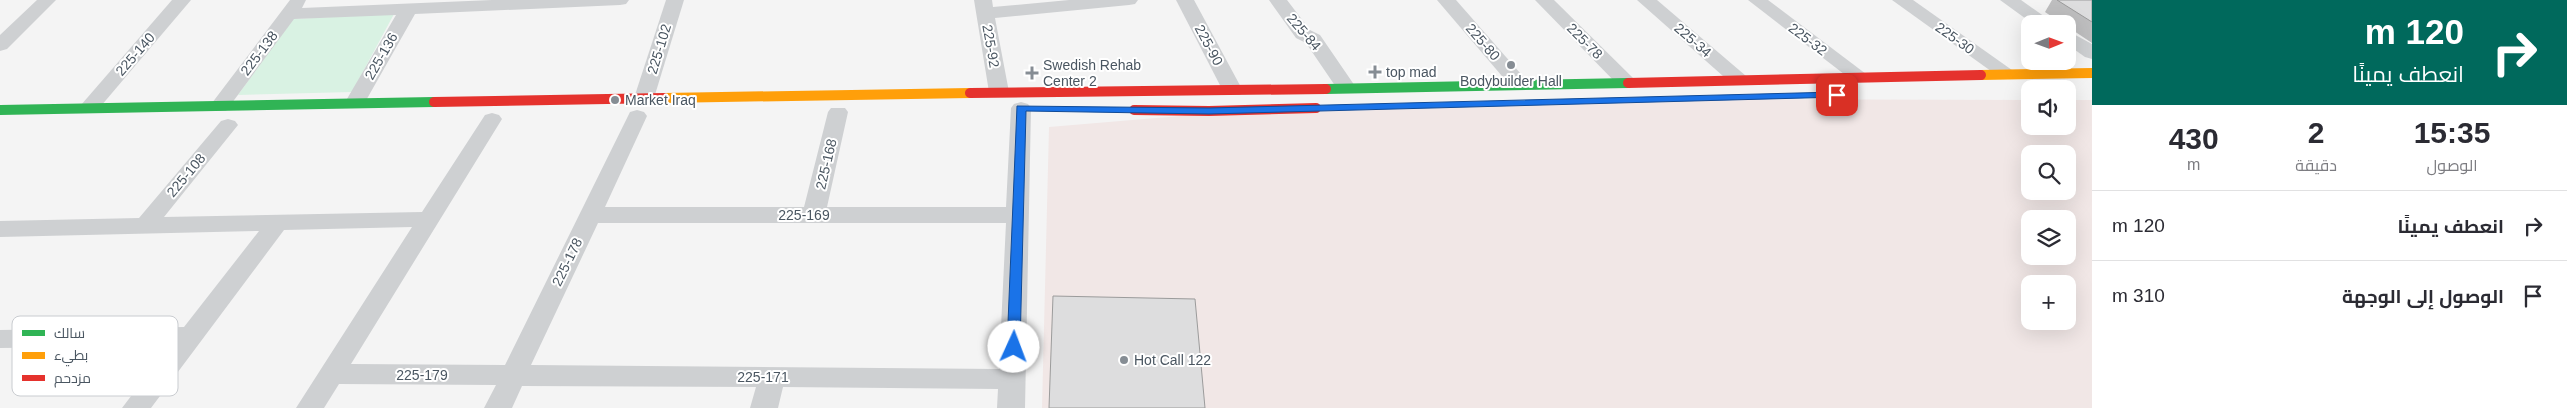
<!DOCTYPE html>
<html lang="ar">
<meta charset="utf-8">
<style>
:root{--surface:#fff;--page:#f7f7f7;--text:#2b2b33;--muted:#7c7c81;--line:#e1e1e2}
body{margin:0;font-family:Helvetica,Cairo,sans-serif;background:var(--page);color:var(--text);direction:rtl;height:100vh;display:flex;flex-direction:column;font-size:19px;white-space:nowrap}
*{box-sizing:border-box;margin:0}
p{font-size:16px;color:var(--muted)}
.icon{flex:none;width:28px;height:28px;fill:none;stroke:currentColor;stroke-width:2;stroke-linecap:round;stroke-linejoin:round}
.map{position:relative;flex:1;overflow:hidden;direction:ltr}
.panel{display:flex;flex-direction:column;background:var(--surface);width:475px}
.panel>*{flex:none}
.banner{background:#00695c;color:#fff;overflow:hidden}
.needle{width:32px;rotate:89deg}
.buttons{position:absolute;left:2021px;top:15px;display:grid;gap:10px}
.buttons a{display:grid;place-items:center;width:55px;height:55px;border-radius:10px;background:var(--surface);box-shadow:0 5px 20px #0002;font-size:25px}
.pin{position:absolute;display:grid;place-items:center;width:42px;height:42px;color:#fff;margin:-21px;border-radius:10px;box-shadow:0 2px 8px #0006}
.me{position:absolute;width:55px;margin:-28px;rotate:2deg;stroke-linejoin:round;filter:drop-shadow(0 0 4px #0008)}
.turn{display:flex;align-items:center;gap:18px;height:105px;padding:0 20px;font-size:22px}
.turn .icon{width:65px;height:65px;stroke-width:2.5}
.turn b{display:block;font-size:35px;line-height:42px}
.eta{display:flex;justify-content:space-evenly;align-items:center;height:85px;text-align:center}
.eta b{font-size:30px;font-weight:600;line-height:35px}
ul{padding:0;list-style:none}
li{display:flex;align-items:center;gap:15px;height:70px;padding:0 20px;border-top:1px solid var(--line)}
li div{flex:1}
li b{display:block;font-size:19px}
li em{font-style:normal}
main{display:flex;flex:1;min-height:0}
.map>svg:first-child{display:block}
.medical{fill:#f1e7e6;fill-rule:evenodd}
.green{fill:#d9f2e3}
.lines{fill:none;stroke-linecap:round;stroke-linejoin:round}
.street{fill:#ced0d2;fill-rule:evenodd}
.fast{stroke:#30b455;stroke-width:10}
.slow{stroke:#ff9f0a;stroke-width:10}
.jam{stroke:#e5322d;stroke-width:10}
.wall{fill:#bebebf}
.building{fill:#ddddde;stroke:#9b9b9b}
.route{fill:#1a73e8;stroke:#114b97}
.poi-dot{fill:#868d94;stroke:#fff;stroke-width:2}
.labels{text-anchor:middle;stroke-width:4;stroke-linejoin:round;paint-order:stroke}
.street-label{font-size:14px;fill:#4a5661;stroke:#fff}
.poi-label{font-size:14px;fill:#4a5661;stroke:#fff;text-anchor:start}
.key{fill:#fff;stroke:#c9ccd0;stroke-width:1}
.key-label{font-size:14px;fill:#4a5661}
</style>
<main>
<section class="panel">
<div class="banner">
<div class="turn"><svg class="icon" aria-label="right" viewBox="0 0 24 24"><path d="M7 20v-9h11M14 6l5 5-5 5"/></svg><div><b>120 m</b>انعطف يمينًا</div></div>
</div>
<div class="eta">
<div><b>15:35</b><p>الوصول</p></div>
<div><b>2</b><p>دقيقة</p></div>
<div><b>430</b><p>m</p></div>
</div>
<ul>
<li><svg class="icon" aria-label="right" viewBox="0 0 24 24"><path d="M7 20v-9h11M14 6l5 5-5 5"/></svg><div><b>انعطف يمينًا</b></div><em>120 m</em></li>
<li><svg class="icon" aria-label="arrive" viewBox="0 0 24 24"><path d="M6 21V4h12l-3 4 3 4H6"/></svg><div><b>الوصول إلى الوجهة</b></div><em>310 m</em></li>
</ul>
</section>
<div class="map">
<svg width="2092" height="408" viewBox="0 0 2092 408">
<rect width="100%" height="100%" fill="#f4f4f4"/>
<!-- medical -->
<path class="medical" d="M1668 99 2030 100V126H2068V100H2092V408H1042L1049 127 1264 109ZM2030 154H2068V191H2030ZM2030 219H2068V256H2030ZM2030 284H2068V321H2030Z"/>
<!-- green -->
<polygon class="green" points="394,14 352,92 238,95 293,19"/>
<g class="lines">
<!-- street -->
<g class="street">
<polygon points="37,0 56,0 7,49 0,51 0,35"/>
<polygon points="172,0 191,0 95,113 81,113 78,109 81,105"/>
<polygon points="290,0 306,0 302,8 492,0 629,0 626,4 620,5 415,14 364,104 361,108 347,108 344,104 396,15 294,19 226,111 212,111 209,107 212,103"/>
<polygon points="666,0 684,0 654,98 651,102 637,102 634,98"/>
<polygon points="974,0 992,0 993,7 1069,0 1138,0 1135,4 1129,5 995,18 1009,92 1006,96 992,96 989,92"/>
<polygon points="1176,0 1194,0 1243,91 1240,95 1226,95 1223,91"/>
<polygon points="1269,0 1287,0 1310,30 1320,35 1357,89 1354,93 1340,93 1306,43 1296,38"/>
<polygon points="1437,0 1456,0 1527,81 1530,85 1527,89 1513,89"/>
<polygon points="1535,0 1554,0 1633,78 1636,82 1633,86 1619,86"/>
<polygon points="1637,0 1657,0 1746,76 1749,80 1746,84 1732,84"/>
<polygon points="1748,0 1768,0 1870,77 1867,81 1853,81"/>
<polygon points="1892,0 1913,0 2019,75 2016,79 2002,79"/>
<polygon points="2000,0 2021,0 2055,24 2033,24"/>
<polygon points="2068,31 2092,44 2092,59 2085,57 2068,45"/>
<path d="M1021 102 1028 104 1031 108 1025 408H997L998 389 783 387 778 408H750L756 387 522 386 512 408H484L496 385 339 384 324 408H296L412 227 284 230 151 408H122L169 346 0 348V330L184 327 259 231 0 237V221L139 218 221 121 228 119 235 121 238 125 164 217 422 212 485 115 492 113 499 115 502 119 351 364 505 365 630 112 637 110 644 112 647 116 605 207H804L828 112 831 108H845L848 112 827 207H1006L1011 108 1014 104ZM598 223H1006L999 369 531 365Z"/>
</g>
<!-- fast -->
<g class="fast">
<polyline points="1326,89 1628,83"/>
<polyline points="0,110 434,102"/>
</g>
<!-- slow -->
<g class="slow">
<polyline points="1981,75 2092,73"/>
<polyline points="664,98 970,93"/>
</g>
<!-- jam -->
<g class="jam">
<polyline points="1628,83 1981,75"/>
<polyline points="970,93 1326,89"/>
<polyline points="434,102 664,98"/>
<polyline points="1134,110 1209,111 1316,108"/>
</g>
</g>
<!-- wall -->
<polygon class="wall" points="2052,0 2092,0 2092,43 2068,27 2068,24 2063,24 2045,12"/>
<!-- building -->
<g class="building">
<polygon points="2057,0 2092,0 2092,22"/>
<polygon points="1053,296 1195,299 1205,408 1049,408"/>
</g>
<!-- route -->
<polygon class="route" points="1837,92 1841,93 1841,97 1209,114 1026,111 1020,347 1014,352 1007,347 1017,106 1209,108"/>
<!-- markers -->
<g class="poi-dot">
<circle cx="1511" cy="65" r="5"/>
<path d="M1372.5 64.5h5v5h5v5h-5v5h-5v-5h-5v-5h5z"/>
<path d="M1029.5 65.5h5v5h5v5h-5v5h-5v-5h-5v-5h5z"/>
<circle cx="615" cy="100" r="5"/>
<circle cx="1124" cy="360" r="5"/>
</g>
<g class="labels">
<!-- street labels -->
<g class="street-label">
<text transform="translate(1304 32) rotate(49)" y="5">225-84</text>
<text transform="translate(1955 38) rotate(35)" y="5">225-30</text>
<text transform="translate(1808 39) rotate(37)" y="5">225-32</text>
<text transform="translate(1693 40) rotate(41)" y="5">225-34</text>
<text transform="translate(1585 41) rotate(45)" y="5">225-78</text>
<text transform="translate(1483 42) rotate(49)" y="5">225-80</text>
<text transform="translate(1209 45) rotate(62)" y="5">225-90</text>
<text transform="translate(991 46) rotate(80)" y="5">225-92</text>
<text transform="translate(659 49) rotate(-73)" y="5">225-102</text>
<text transform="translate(259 53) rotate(-53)" y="5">225-138</text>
<text transform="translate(135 54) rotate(-49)" y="5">225-140</text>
<text transform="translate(381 56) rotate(-60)" y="5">225-136</text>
<text transform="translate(826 164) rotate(-77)" y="5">225-168</text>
<text transform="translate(186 175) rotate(-50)" y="5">225-108</text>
<text x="804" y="220">225-169</text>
<text transform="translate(567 262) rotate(-64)" y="5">225-178</text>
<text x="422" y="380">225-179</text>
<text x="763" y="382">225-171</text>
</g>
<!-- poi labels -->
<g class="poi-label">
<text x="1043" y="70">Swedish Rehab<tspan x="1043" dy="16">Center 2</tspan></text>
<text x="1386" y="77">top mad</text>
<text x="1511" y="86" text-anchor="middle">Bodybuilder Hall</text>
<text x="625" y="105">Market Iraq</text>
<text x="1134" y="365">Hot Call 122</text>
</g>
</g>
<!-- legend -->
<rect x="12" y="316" width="166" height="80" rx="8" class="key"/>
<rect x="22" y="330" width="23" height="6" fill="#30b455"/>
<rect x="22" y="352" width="23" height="7" fill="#ff9f0a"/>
<rect x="22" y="375" width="23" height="6" fill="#e5322d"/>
<g class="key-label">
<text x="54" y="338">سالك</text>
<text x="54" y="360">بطيء</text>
<text x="54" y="383">مزدحم</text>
</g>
</svg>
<div class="buttons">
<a><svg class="needle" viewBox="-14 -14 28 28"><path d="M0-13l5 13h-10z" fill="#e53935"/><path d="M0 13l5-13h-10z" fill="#7c7c81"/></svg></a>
<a><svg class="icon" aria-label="sound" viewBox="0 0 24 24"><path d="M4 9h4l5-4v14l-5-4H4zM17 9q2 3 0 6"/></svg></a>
<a><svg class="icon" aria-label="search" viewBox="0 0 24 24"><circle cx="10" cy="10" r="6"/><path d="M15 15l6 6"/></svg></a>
<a><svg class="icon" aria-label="layers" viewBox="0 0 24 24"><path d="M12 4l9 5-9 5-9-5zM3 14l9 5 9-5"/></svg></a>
<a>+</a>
</div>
<div class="pin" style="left:1837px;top:95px;background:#d93025"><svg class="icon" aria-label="arrive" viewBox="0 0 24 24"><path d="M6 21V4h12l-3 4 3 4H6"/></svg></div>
<svg class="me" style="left:1014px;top:347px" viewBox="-20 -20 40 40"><circle r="19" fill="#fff"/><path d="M0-13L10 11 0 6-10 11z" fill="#1a73e8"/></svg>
</div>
</main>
